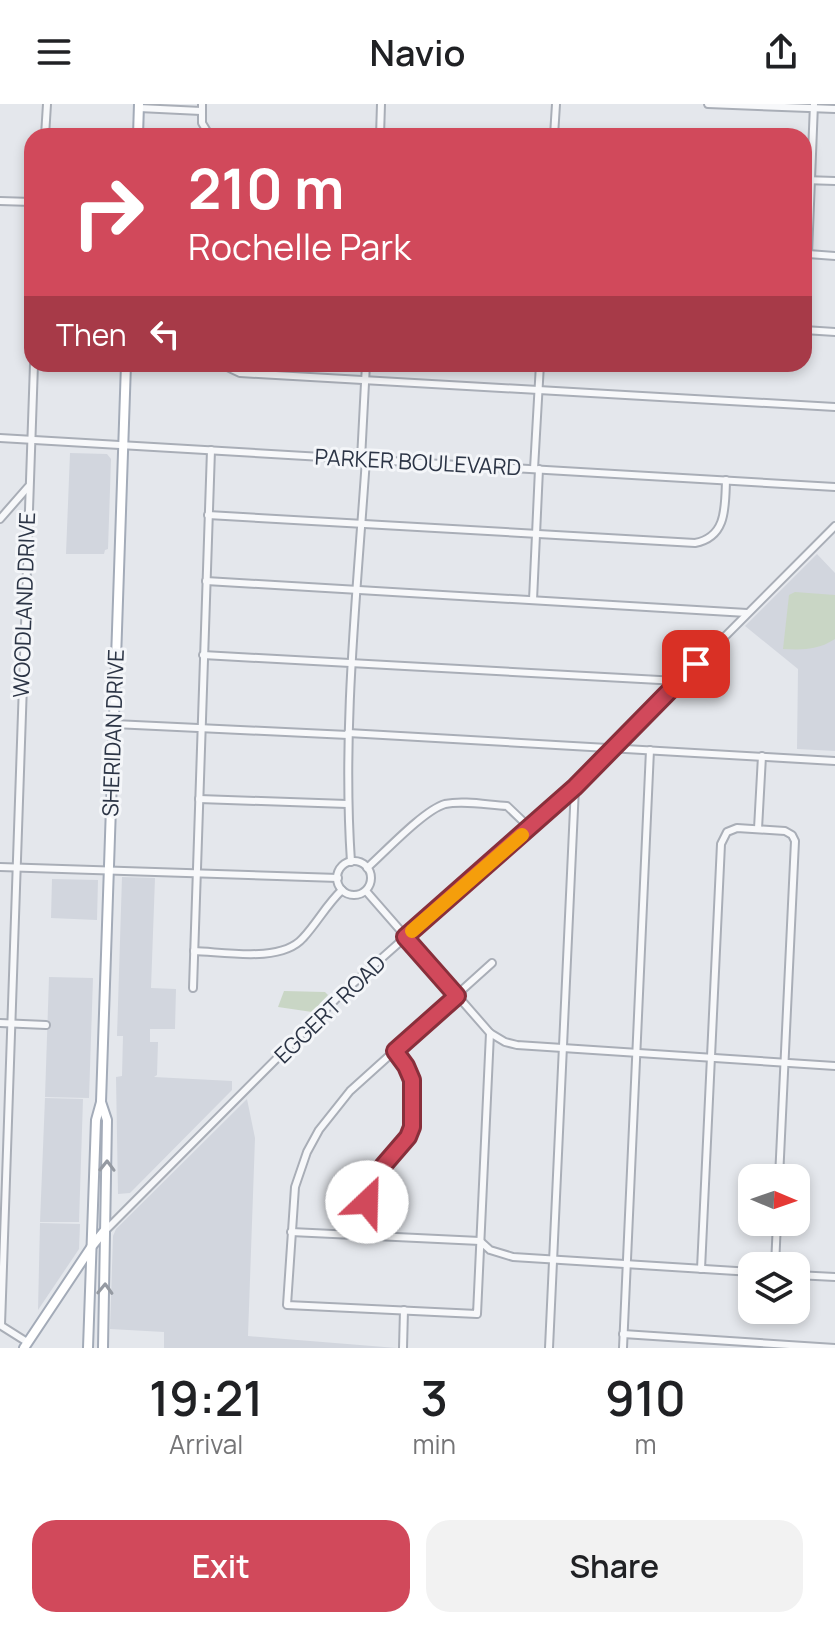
<!DOCTYPE html>
<style>
:root{--surface:#fff;--page:#f2f2f2;--text:#202124;--muted:#757577;--accent:#d1495b}
body{margin:0;font-family:Manrope,sans-serif;background:var(--page);color:var(--text);height:100vh;display:flex;flex-direction:column;font-size:30px;white-space:nowrap}
*{box-sizing:border-box;margin:0}
p{font-size:26px;color:var(--muted)}
.icon{flex:none;width:44px;height:44px;fill:none;stroke:currentColor;stroke-width:2;stroke-linecap:round;stroke-linejoin:round}
.map{position:relative;height:1244px;overflow:hidden}
.sheet{display:flex;flex-direction:column;background:var(--surface);flex:1}
.sheet>*{flex:none}
.banner{position:absolute;left:24px;top:24px;width:788px;height:244px;border-radius:24px;box-shadow:0 4px 12px #0003;background:#d1495b;color:#fff;overflow:hidden}
.needle{width:52px;rotate:92deg}
.controls{position:absolute;left:738px;top:1060px;display:grid;gap:16px}
.controls a{display:grid;place-items:center;width:72px;height:72px;border-radius:16px;background:var(--surface);box-shadow:0 4px 12px #0003;font-size:40px}
.pin{position:absolute;display:grid;place-items:center;width:68px;height:68px;color:#fff;margin:-34px;border-radius:16px;box-shadow:0 4px 12px #0006}
.me{position:absolute;width:88px;margin:-44px;rotate:24deg;stroke-linejoin:round;filter:drop-shadow(0 0 6px #0008)}
.turn{display:flex;align-items:center;gap:28px;height:168px;padding:0 32px;font-size:36px}
.turn .icon{width:104px;height:104px;stroke-width:2.5}
.turn b{display:block;font-size:56px;line-height:68px}
.then{display:flex;align-items:center;height:76px;padding:0 32px;background:#0003;gap:16px;font-size:30px}
.eta{display:flex;justify-content:space-evenly;align-items:center;height:136px;text-align:center}
.eta b{font-size:48px;font-weight:600;line-height:56px}
.cta{display:flex;gap:16px;margin-top:auto;padding:16px 32px}
.cta a{flex:1;height:92px;border-radius:24px;background:var(--accent);color:#fff;font-size:32px;font-weight:600;line-height:92px;text-align:center}
.cta a+a{background:var(--page);color:var(--text)}
header{display:flex;justify-content:space-between;align-items:center;height:104px;padding:0 32px;background:var(--surface);font-size:36px;font-weight:600}
.map>svg:first-child{display:block}
.built{fill:#d2d6de}
.green{fill:#c9d6c5}
.lines{fill:none;stroke-linecap:round;stroke-linejoin:round}
.minor-casing{stroke:#a9aeb7;stroke-width:10}
.major-casing{stroke:#a3abb8;stroke-width:12}
.minor{stroke:#f7f8fa;stroke-width:6}
.major{stroke:#fff;stroke-width:8}
.oneway{stroke:#959aa2}
.route-casing{stroke:#882f3b;stroke-width:20}
.route{stroke:#d1495b;stroke-width:14}
.slow{stroke:#f59e0b;stroke-width:14}
.labels{text-anchor:middle;stroke-width:6;stroke-linejoin:round;paint-order:stroke}
.street-label{font-size:22px;fill:#2b3445;stroke:#f4f6f9}
</style>
<header><svg class="icon" aria-label="menu" viewBox="0 0 24 24"><path d="M4 6h16M4 12h16M4 18h16"/></svg>Navio<svg class="icon" aria-label="share" viewBox="0 0 24 24"><path d="M12 15V3M7 8l5-5 5 5M5 13v7h14v-7"/></svg></header>
<div class="map">
<svg width="835" height="1244" viewBox="0 0 835 1244">
<rect width="100%" height="100%" fill="#e4e7ec"/>
<!-- built -->
<g class="built">
<polygon points="70,349 107,350 111,355 108,445 105,446 104,450 66,450"/>
<polygon points="817,450 835,469 835,647 797,645 798,565 745,522"/>
<polygon points="122,773 155,774 151,884 176,885 175,925 150,925 150,938 158,938 157,971 154,973 232,977 232,986 130,1089 118,1090 116,973 122,972 123,932 117,932"/>
<polygon points="52,775 98,776 97,816 51,814"/>
<polygon points="49,873 93,874 89,994 45,993"/>
<polygon points="45,994 83,995 79,1118 40,1118"/>
<polygon points="247,995 255,1034 248,1232 397,1244 164,1244 164,1228 110,1225 113,1132 116,1125"/>
<polygon points="40,1119 80,1120 79,1145 38,1206"/>
</g>
<!-- green -->
<g class="green">
<path d="M795 488 835 491V535C818 546 803 546 783 545L789 491Z"/>
<polygon points="284,887 325,888 328,891 312,908 278,903"/>
</g>
<g class="lines">
<defs>
<g id="minor">
<polyline points="202,0 202,19 210,32"/>
<polyline points="708,0 835,5"/>
<polyline points="139,4 201,7"/>
<polyline points="45,32 47,0"/>
<polyline points="380,32 381,0"/>
<polyline points="554,32 556,0"/>
<polyline points="804,76 835,77"/>
<polyline points="0,97 32,98"/>
<polyline points="808,150 814,0"/>
<polyline points="808,150 835,152"/>
<polyline points="804,226 835,228"/>
<polyline points="221,260 240,269 835,303"/>
<polyline points="0,334 835,383"/>
<polyline points="361,355 366,260"/>
<polyline points="534,365 540,260"/>
<path d="M208 411 695 439C727 433 725 403 726 376"/>
<polyline points="0,415 28,383"/>
<polyline points="206,477 747,509"/>
<polyline points="533,496 539,365"/>
<polyline points="203,551 678,577"/>
<polyline points="114,620 348,631"/>
<polyline points="348,629 835,657"/>
<polyline points="199,695 347,700"/>
<polyline points="758,725 762,652"/>
<circle cx="354" cy="774" r="17"/>
<path d="M351 758C342 624 357 489 366 355"/>
<polyline points="0,763 338,774"/>
<path d="M367 764C385 748 424 706 445 700 464 696 488 701 507 702L530 724"/>
<polyline points="366,787 490,929 505,938 517,941 835,962"/>
<path d="M194 847C225 848 281 859 303 834 317 819 327 800 342 786"/>
<polyline points="193,884 211,346"/>
<polyline points="0,919 46,921"/>
<polyline points="490,929 477,1210 287,1201 295,1083 307,1048 319,1026 350,987 492,859"/>
<polyline points="106,1126 339,892 575,683 835,422"/>
<polyline points="291,1128 480,1137 490,1146 513,1153 752,1168"/>
<path d="M363 1131C364 1103 371 1077 388 1054 395 1046 405 1040 410 1031 413 1023 412 1014 413 1005 413 981 411 966 395 947"/>
<polyline points="775,1162 777,1118"/>
<polyline points="701,1165 721,740 727,728 737,724 785,727 792,731 795,737 779,1074"/>
<polyline points="796,1171 835,1173"/>
<polyline points="0,1221 27,1238"/>
<polyline points="1,1221 34,260"/>
<polyline points="623,1230 835,1244"/>
<polyline points="403,1244 404,1206"/>
<polyline points="549,1244 575,683"/>
<polyline points="623,1244 650,646"/>
</g>
<g id="major">
<polyline points="138,32 139,0"/>
<polyline points="101,998 107,1016 103,1244"/>
<polyline points="24,1244 92,1142 105,1126"/>
<polyline points="88,1244 96,1016 101,998 126,260"/>
</g>
</defs>
<!-- minor casing -->
<use href="#minor" class="minor-casing"/>
<!-- major casing -->
<use href="#major" class="major-casing"/>
<!-- minor -->
<use href="#minor" class="minor"/>
<!-- major -->
<use href="#major" class="major"/>
</g>
<!-- one-way arrows -->
<defs><path id="oneway-chevron" d="M-2-3.5L2.5 0L-2 3.5" fill="none" stroke-width="1.6" stroke-linecap="round" stroke-linejoin="round" transform="scale(2)"/></defs>
<g class="oneway">
<use href="#oneway-chevron" transform="translate(107 1062) rotate(-89)"/>
<use href="#oneway-chevron" transform="translate(105 1185) rotate(-88)"/>
</g>
<g class="lines">
<defs>
<polyline id="route" points="367,1098 383,1062 408,1033 412,1023 412,976 406,962 395,947 457,892 405,833 575,683 696,560"/>
</defs>
<!-- route casing -->
<use href="#route" class="route-casing"/>
<!-- route -->
<use href="#route" class="route"/>
<!-- slow -->
<polyline class="slow" points="412,827 522,731"/>
</g>
<g class="labels">
<!-- street labels -->
<g class="street-label">
<text transform="translate(418 358) rotate(3)" y="8">PARKER BOULEVARD</text>
<text transform="translate(24 501) rotate(-88)" y="8">WOODLAND DRIVE</text>
<text transform="translate(113 629) rotate(-88)" y="8">SHERIDAN DRIVE</text>
<text transform="translate(330 905) rotate(-44)" y="8">EGGERT ROAD</text>
</g>
</g>
</svg>
<div class="controls">
<a><svg class="needle" viewBox="-14 -14 28 28"><path d="M0-13l5 13h-10z" fill="#e53935"/><path d="M0 13l5-13h-10z" fill="#757577"/></svg></a>
<a><svg class="icon" aria-label="layers" viewBox="0 0 24 24"><path d="M12 4l9 5-9 5-9-5zM3 14l9 5 9-5"/></svg></a>
</div>
<div class="pin" style="left:696px;top:560px;background:#d93025"><svg class="icon" aria-label="arrive" viewBox="0 0 24 24"><path d="M6 21V4h12l-3 4 3 4H6"/></svg></div>
<svg class="me" style="left:367px;top:1098px" viewBox="-20 -20 40 40"><circle r="19" fill="#fff"/><path d="M0-13L10 11 0 6-10 11z" fill="#d1495b"/></svg>
<div class="banner">
<div class="turn"><svg class="icon" aria-label="right" viewBox="0 0 24 24"><path d="M7 20v-9h11M14 6l5 5-5 5"/></svg><div><b>210 m</b>Rochelle Park</div></div>
<div class="then">Then<svg class="icon" aria-label="left" viewBox="0 0 24 24"><path d="M17 20v-9H6M10 6l-5 5 5 5"/></svg></div>
</div>
</div>
<section class="sheet">
<div class="eta">
<div><b>19:21</b><p>Arrival</p></div>
<div><b>3</b><p>min</p></div>
<div><b>910</b><p>m</p></div>
</div>
<div class="cta"><a>Exit</a><a>Share</a></div>
</section>
